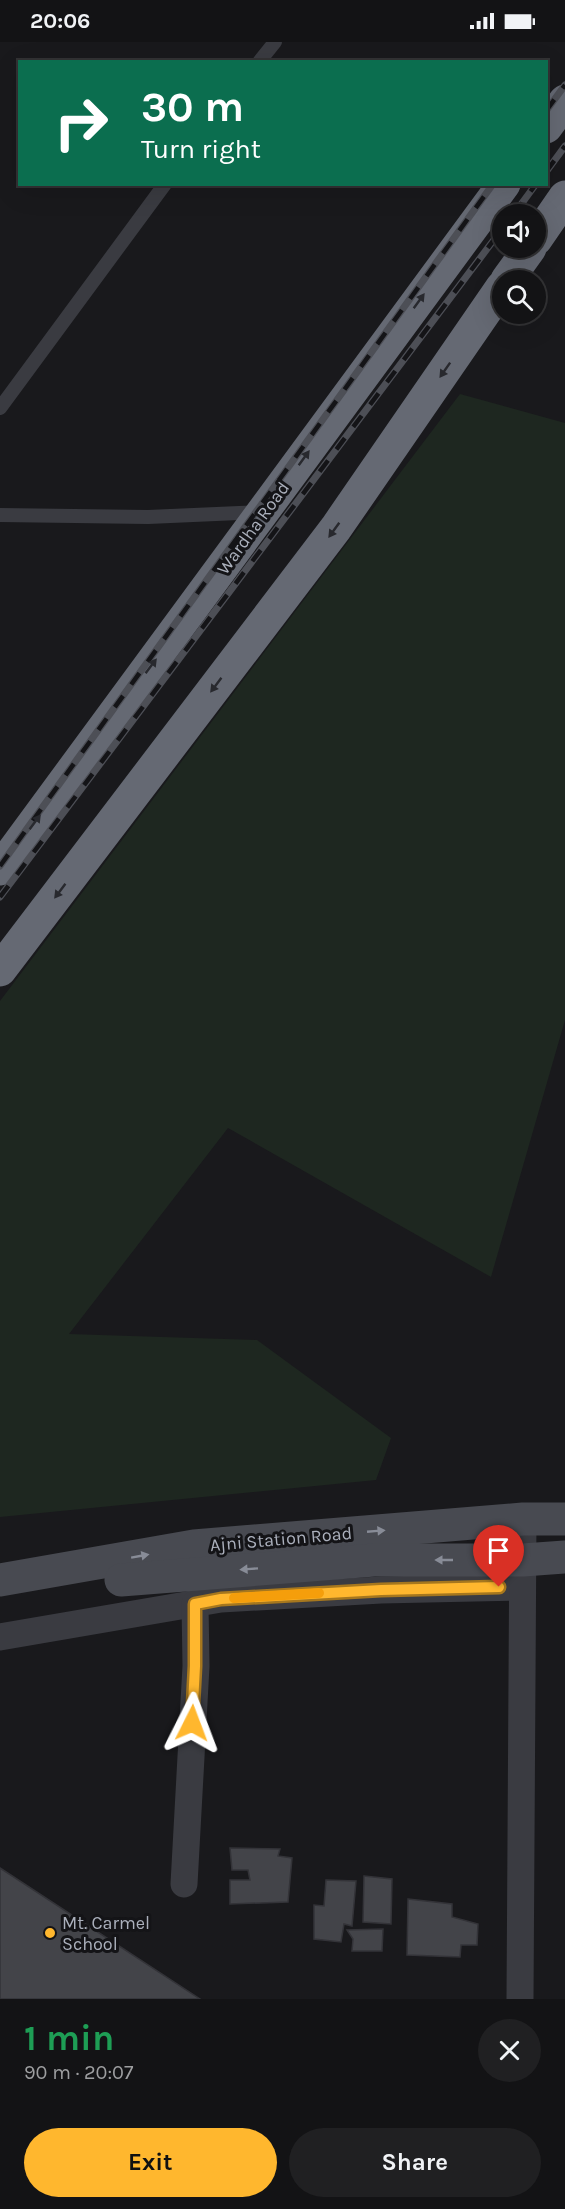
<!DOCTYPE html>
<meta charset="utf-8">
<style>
:root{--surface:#131315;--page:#202022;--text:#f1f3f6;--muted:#9d9ea0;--line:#323234;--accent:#ffb72e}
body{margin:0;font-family:Karla,sans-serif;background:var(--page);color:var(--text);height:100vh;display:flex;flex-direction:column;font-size:22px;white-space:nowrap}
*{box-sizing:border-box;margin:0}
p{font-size:20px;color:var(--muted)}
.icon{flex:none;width:33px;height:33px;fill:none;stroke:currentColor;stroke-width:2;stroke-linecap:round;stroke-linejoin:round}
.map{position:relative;height:1957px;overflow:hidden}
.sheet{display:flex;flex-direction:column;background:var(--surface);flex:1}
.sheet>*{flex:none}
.top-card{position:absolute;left:18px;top:18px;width:530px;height:126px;border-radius:0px;box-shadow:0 6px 24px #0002,0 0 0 2px var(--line);background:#0b6e4f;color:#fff;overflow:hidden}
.buttons{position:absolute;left:492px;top:162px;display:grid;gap:12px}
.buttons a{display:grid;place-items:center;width:54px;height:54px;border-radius:50%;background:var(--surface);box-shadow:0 6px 24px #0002,0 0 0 2px var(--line);font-size:30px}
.pin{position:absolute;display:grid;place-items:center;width:51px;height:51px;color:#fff;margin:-62px -26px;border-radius:50% 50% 50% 0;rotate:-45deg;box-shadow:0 0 6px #0007}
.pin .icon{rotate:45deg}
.me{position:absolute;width:66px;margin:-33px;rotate:3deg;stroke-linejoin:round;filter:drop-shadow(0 0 4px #0008)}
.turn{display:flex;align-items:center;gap:21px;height:126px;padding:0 24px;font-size:27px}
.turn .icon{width:78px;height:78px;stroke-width:2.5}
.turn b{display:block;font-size:42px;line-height:51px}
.round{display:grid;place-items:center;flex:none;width:63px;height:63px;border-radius:32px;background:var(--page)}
.summary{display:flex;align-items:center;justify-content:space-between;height:102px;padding:0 24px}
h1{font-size:36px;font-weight:700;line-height:45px;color:#1e9e55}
.button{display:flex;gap:12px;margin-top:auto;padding:12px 24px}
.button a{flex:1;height:69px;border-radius:36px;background:var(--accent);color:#111;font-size:24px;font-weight:700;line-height:69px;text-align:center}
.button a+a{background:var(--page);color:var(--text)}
.status{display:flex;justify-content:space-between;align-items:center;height:42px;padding:0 30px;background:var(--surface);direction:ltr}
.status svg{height:16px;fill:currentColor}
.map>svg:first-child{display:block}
.green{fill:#1e2720}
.building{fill:#434449;stroke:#333338;stroke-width:1.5}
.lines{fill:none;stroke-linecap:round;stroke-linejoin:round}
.lane{stroke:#3a3b41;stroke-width:14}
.street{stroke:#3a3b41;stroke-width:27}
.secondary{stroke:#484a51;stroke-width:33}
.highway{stroke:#656973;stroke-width:33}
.rail-casing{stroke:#4d4f56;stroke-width:7}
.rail{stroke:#141417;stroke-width:4.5;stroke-dasharray:14;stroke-linecap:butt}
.oneway{fill:#28292e}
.oneway2{fill:#888c97}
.route-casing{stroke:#a6771e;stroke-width:15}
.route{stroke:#ffb72e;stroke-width:10}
.slow{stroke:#f59e0b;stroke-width:10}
.poi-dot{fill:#ffb72e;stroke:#141417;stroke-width:2}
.labels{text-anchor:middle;stroke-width:6;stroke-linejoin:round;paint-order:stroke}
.street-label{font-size:18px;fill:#abb0bc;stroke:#141417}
.poi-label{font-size:18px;fill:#abb0bc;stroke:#141417;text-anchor:start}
</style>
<div class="status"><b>20:06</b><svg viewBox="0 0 49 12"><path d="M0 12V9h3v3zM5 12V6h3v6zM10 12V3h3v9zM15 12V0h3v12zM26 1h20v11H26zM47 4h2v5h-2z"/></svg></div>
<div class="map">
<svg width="565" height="1957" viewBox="0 0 565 1957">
<rect width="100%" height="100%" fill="#19191c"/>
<!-- green -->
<polygon class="green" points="460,352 565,381 565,978 491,1235 228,1086 69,1292 257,1298 391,1396 376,1438 0,1475 0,959"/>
<!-- building -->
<g class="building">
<polygon points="230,1806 280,1807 278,1814 292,1816 288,1860 230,1862 230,1838 250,1838 248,1828 232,1828"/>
<polygon points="0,1826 200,1957 0,1957"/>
<polygon points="364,1834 392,1837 391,1882 363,1880"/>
<polygon points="326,1838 356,1839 352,1884 344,1882 341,1900 314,1897 314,1863 324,1864"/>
<polygon points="408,1857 452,1862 452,1875 478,1882 477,1903 461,1903 460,1915 407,1913"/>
<polygon points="383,1887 382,1909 352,1909 353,1897 347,1888"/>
</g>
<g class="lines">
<!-- lane -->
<g class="lane">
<polyline points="259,20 275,0"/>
<polyline points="0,366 165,142"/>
<polyline points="0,473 148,475 260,470"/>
</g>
<!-- street -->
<g class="street">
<polyline points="0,1595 221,1557 381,1548 522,1545"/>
<polyline points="184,1842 196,1624 195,1562"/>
<polyline points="520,1957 523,1477"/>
</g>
<!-- secondary -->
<g class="secondary">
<polyline points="0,1538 194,1504 523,1477 565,1477"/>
<polyline points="121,1538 374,1518 523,1518 565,1515"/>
</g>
<!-- highway -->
<g class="highway">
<polyline points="546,85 565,59"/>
<polyline points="536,197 565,155"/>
<polyline points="507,238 530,206"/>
<polyline points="0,827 504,142"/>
<polyline points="0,928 336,486 502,245"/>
</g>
<defs>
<g id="rail">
<polyline points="546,69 565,43"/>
<polyline points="546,130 565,104"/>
<polyline points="514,172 536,142"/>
<polyline points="0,824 493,142"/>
<polyline points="0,855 502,187"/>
</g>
</defs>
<!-- rail casing -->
<use href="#rail" class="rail-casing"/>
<!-- rail -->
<use href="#rail" class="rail"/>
</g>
<!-- one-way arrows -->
<defs><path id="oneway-solid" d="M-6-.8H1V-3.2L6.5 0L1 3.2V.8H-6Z" transform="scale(1.5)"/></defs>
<g class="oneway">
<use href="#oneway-solid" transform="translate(419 259) rotate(-54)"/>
<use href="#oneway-solid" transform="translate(445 328) rotate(125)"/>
<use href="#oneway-solid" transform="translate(304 416) rotate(-54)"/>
<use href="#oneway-solid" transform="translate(334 488) rotate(126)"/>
<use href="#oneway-solid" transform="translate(151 624) rotate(-53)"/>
<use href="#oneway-solid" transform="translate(216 643) rotate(127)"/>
<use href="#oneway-solid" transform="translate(35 780) rotate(-53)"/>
<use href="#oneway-solid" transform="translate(60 849) rotate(127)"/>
</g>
<g class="oneway2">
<use href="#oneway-solid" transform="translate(376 1489) rotate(-5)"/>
<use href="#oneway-solid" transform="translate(140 1514) rotate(-10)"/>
<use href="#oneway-solid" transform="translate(444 1518) rotate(-180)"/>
<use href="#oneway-solid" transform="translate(249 1527) rotate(176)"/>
</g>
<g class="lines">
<defs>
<polyline id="route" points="192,1681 195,1624 195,1562 221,1557 381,1548 499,1545"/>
</defs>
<!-- route casing -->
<use href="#route" class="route-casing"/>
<!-- route -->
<use href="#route" class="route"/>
<!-- slow -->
<polyline class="slow" points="234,1556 319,1551"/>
</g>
<!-- markers -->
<circle class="poi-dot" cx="50" cy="1891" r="6"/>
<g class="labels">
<!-- street labels -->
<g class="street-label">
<text transform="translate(253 486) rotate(-54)" y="6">Wardha Road</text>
<text transform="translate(281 1497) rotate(-5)" y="6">Ajni Station Road</text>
</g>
<!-- poi labels -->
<g class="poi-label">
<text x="62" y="1887">Mt. Carmel<tspan x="62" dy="21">School</tspan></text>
</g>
</g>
</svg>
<div class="buttons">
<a><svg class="icon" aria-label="sound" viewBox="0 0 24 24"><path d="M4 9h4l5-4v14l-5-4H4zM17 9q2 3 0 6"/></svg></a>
<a><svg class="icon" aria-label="search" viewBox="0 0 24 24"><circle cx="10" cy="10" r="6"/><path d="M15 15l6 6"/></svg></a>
</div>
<div class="pin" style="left:499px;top:1545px;background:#d93025"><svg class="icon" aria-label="arrive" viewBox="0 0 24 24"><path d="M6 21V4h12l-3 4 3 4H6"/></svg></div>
<svg class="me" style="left:192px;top:1681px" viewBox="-20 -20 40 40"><path d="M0-17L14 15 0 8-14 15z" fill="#ffb72e" stroke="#fff" stroke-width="4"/></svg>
<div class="top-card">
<div class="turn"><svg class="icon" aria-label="right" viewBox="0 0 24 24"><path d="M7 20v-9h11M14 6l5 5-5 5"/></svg><div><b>30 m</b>Turn right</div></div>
</div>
</div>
<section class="sheet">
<div class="summary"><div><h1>1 min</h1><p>90 m · 20:07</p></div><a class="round"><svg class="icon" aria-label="close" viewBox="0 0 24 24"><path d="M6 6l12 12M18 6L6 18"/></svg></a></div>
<div class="button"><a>Exit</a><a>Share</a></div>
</section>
